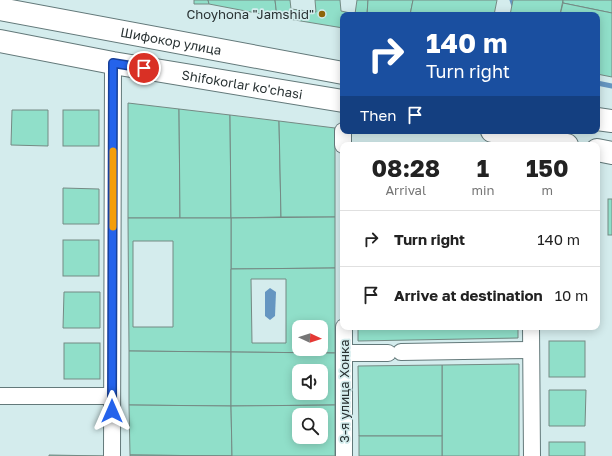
<!DOCTYPE html>
<meta charset="utf-8">
<style>
:root{--surface:#fff;--page:#f2f2f2;--text:#222;--muted:#767676;--line:#e0e0e0}
body{margin:0;font-family:"Golos Text",sans-serif;background:var(--page);color:var(--text);height:100vh;display:flex;flex-direction:column;font-size:15px;white-space:nowrap}
*{box-sizing:border-box;margin:0}
p{font-size:13px;color:var(--muted)}
.icon{flex:none;width:22px;height:22px;fill:none;stroke:currentColor;stroke-width:2;stroke-linecap:round;stroke-linejoin:round}
.map{position:relative;flex:1;overflow:hidden}
.panel{position:absolute;left:340px;top:142px;width:260px;height:188px;display:flex;flex-direction:column;background:var(--surface);border-radius:8px;box-shadow:0 2px 10px #0003}
.panel>*{flex:none}
.top-card{position:absolute;left:340px;top:12px;width:260px;height:122px;border-radius:8px;box-shadow:0 2px 10px #0003;background:#1a4fa0;color:#fff;overflow:hidden}
.needle{width:26px;rotate:93deg}
.tools{position:absolute;left:292px;top:320px;display:grid;gap:8px}
.tools a{display:grid;place-items:center;width:36px;height:36px;border-radius:8px;background:var(--surface);box-shadow:0 2px 10px #0003;font-size:20px}
.pin{position:absolute;display:grid;place-items:center;width:34px;height:34px;color:#fff;margin:-17px;border:2px solid #fff;border-radius:50%;box-shadow:0 1px 4px #0007}
.me{position:absolute;width:44px;margin:-22px;rotate:0deg;stroke-linejoin:round;filter:drop-shadow(0 0 3px #0008)}
.turn{display:flex;align-items:center;gap:14px;height:84px;padding:0 20px;font-size:18px}
.turn .icon{width:52px;height:52px;stroke-width:2.5}
.turn b{display:block;font-size:28px;line-height:34px}
.then{display:flex;align-items:center;height:38px;padding:0 20px;background:#0003;gap:8px;font-size:15px}
.eta{display:flex;justify-content:space-evenly;align-items:center;height:68px;text-align:center}
.eta b{font-size:24px;font-weight:700;line-height:28px}
ul{padding:0;list-style:none}
li{display:flex;align-items:center;gap:12px;height:56px;padding:0 20px;border-top:1px solid var(--line)}
li div{flex:1}
li b{display:block;font-size:15px}
li em{font-style:normal}
.map>svg:first-child{display:block}
.water{fill:#6596c1}
.lines{fill:none;stroke-linecap:round;stroke-linejoin:round}
.stream{stroke:#6596c1;stroke-width:5}
.building{fill:#90dfc9;stroke:#758a84;fill-rule:evenodd}
.street-casing{stroke:#63797a;stroke-width:18}
.secondary-casing{stroke:#63797a;stroke-width:24}
.street{stroke:#fff;stroke-width:16}
.secondary{stroke:#fff;stroke-width:22}
.route-casing{stroke:#184099;stroke-width:10}
.route{stroke:#2563eb;stroke-width:7}
.slow{stroke:#f59e0b;stroke-width:7}
.poi-dot{fill:#8e650a;stroke:#d4eced;stroke-width:1.5}
.labels{text-anchor:middle;stroke-width:3.5;stroke-linejoin:round;paint-order:stroke}
.poi-label{font-size:13px;fill:#293233;stroke:#d4eced;text-anchor:end}
.street-label{font-size:13px;fill:#293233;stroke:#d4eced}
</style>
<div class="map">
<svg width="612" height="456" viewBox="0 0 612 456">
<rect width="100%" height="100%" fill="#d4eced"/>
<!-- water -->
<polygon class="water" points="270,288 276,292 275,316 270,320 265,316 265,292"/>
<g class="lines">
<!-- stream -->
<g class="stream">
<polyline points="512,0 517,15"/>
<polyline points="597,83 612,86"/>
</g>
</g>
<!-- building -->
<g class="building">
<polygon points="194,0 208,0 209,4 194,4"/>
<polygon points="208,0 275,0 277,17 209,4"/>
<polygon points="275,0 290,0 291,9 316,12 315,0 340,0 341,11 355,14 357,0 368,0 367,15 343,15 343,28 277,17"/>
<polygon points="368,0 413,0 410,15 367,15"/>
<polygon points="413,0 497,0 494,15 410,15"/>
<polygon points="513,0 563,0 560,15 510,15"/>
<polygon points="563,0 612,0 612,13 563,3"/>
<polygon points="563,3 612,13 612,77 597,74 597,15 560,15"/>
<polygon points="128,103 179,109 180,218 128,218"/>
<polygon points="179,109 230,115 231,218 180,218"/>
<polygon points="12,110 48,110 48,146 11,145"/>
<rect x="63" y="110" width="36" height="36"/>
<polygon points="230,115 279,121 281,217 231,218"/>
<polygon points="279,121 335,128 335,217 281,217"/>
<polygon points="63,188 99,189 99,224 63,224"/>
<rect x="608" y="199" width="4" height="36"/>
<polygon points="335,217 335,268 231,269 231,218"/>
<path d="M128 218H231V352L129 351ZM133 241H173V327H133Z"/>
<rect x="63" y="240" width="36" height="36"/>
<path d="M335 268V353L231 352V269ZM251 279H286V343H252ZM299 327H321V349H299Z"/>
<polygon points="64,292 100,292 100,328 63,328"/>
<polygon points="358,327 518,327 518,338 358,341"/>
<rect x="549" y="341" width="36" height="36"/>
<rect x="64" y="343" width="36" height="36"/>
<polygon points="129,351 231,352 231,406 129,405"/>
<path d="M231 352 335 353V405L231 406ZM299 371H321V393H299Z"/>
<polygon points="519,364 519,456 442,456 442,365"/>
<polygon points="442,365 442,436 359,436 358,366"/>
<polygon points="549,390 586,390 585,426 549,426"/>
<polygon points="129,405 231,406 232,456 130,455"/>
<path d="M335 405V456H232L231 406ZM299 415H321V437H299Z"/>
<rect x="359" y="436" width="83" height="20"/>
<rect x="549" y="442" width="36" height="14"/>
<polygon points="49,455 105,456 49,456"/>
<polygon points="130,455 232,456 130,456"/>
</g>
<g class="lines">
<defs>
<g id="street">
<polyline points="343,131 343,145"/>
<polyline points="344,327 344,456"/>
<polyline points="531,327 532,456"/>
<polyline points="401,352 531,350"/>
<polyline points="344,353 388,353"/>
<polyline points="0,396 112,396"/>
<polyline points="112,456 113,63"/>
</g>
<g id="secondary">
<path id="s1" d="M0 9 343 73"/>
<path id="s2" d="M0 41 113 63 343 101"/>
<polyline points="597,119 612,121"/>
<polyline points="492,131 567,145"/>
<polyline points="597,150 612,153"/>
</g>
</defs>
<!-- street casing -->
<use href="#street" class="street-casing"/>
<!-- secondary casing -->
<use href="#secondary" class="secondary-casing"/>
<!-- street -->
<use href="#street" class="street"/>
<!-- secondary -->
<use href="#secondary" class="secondary"/>
</g>
<g class="lines">
<defs>
<polyline id="route" points="112,411 113,63 144,68"/>
</defs>
<!-- route casing -->
<use href="#route" class="route-casing"/>
<!-- route -->
<use href="#route" class="route"/>
<!-- slow -->
<polyline class="slow" points="113,227 113,151"/>
</g>
<!-- markers -->
<circle class="poi-dot" cx="322" cy="14" r="4"/>
<g class="labels">
<!-- poi labels -->
<g class="poi-label">
<text x="314" y="19">Choyhona "Jamshid"</text>
</g>
<!-- street labels -->
<g class="street-label">
<text dy="5" stroke="none"><textPath href="#s1" startOffset="174">Шифокор улица</textPath></text>
<text dy="5" stroke="none"><textPath href="#s2" startOffset="246">Shifokorlar ko'chasi</textPath></text>
<text transform="translate(344 391) rotate(-90)" y="5">3-я улица Хонка</text>
</g>
</g>
</svg>
<div class="tools">
<a><svg class="needle" viewBox="-14 -14 28 28"><path d="M0-13l5 13h-10z" fill="#e53935"/><path d="M0 13l5-13h-10z" fill="#767676"/></svg></a>
<a><svg class="icon" aria-label="sound" viewBox="0 0 24 24"><path d="M4 9h4l5-4v14l-5-4H4zM17 9q2 3 0 6"/></svg></a>
<a><svg class="icon" aria-label="search" viewBox="0 0 24 24"><circle cx="10" cy="10" r="6"/><path d="M15 15l6 6"/></svg></a>
</div>
<div class="pin" style="left:144px;top:68px;background:#d93025"><svg class="icon" aria-label="arrive" viewBox="0 0 24 24"><path d="M6 21V4h12l-3 4 3 4H6"/></svg></div>
<svg class="me" style="left:112px;top:411px" viewBox="-20 -20 40 40"><path d="M0-17L14 15 0 8-14 15z" fill="#2563eb" stroke="#fff" stroke-width="4"/></svg>
<div class="top-card">
<div class="turn"><svg class="icon" aria-label="right" viewBox="0 0 24 24"><path d="M7 20v-9h11M14 6l5 5-5 5"/></svg><div><b>140 m</b>Turn right</div></div>
<div class="then">Then<svg class="icon" aria-label="arrive" viewBox="0 0 24 24"><path d="M6 21V4h12l-3 4 3 4H6"/></svg></div>
</div>
<section class="panel">
<div class="eta">
<div><b>08:28</b><p>Arrival</p></div>
<div><b>1</b><p>min</p></div>
<div><b>150</b><p>m</p></div>
</div>
<ul>
<li><svg class="icon" aria-label="right" viewBox="0 0 24 24"><path d="M7 20v-9h11M14 6l5 5-5 5"/></svg><div><b>Turn right</b></div><em>140 m</em></li>
<li><svg class="icon" aria-label="arrive" viewBox="0 0 24 24"><path d="M6 21V4h12l-3 4 3 4H6"/></svg><div><b>Arrive at destination</b></div><em>10 m</em></li>
</ul>
</section>
</div>
